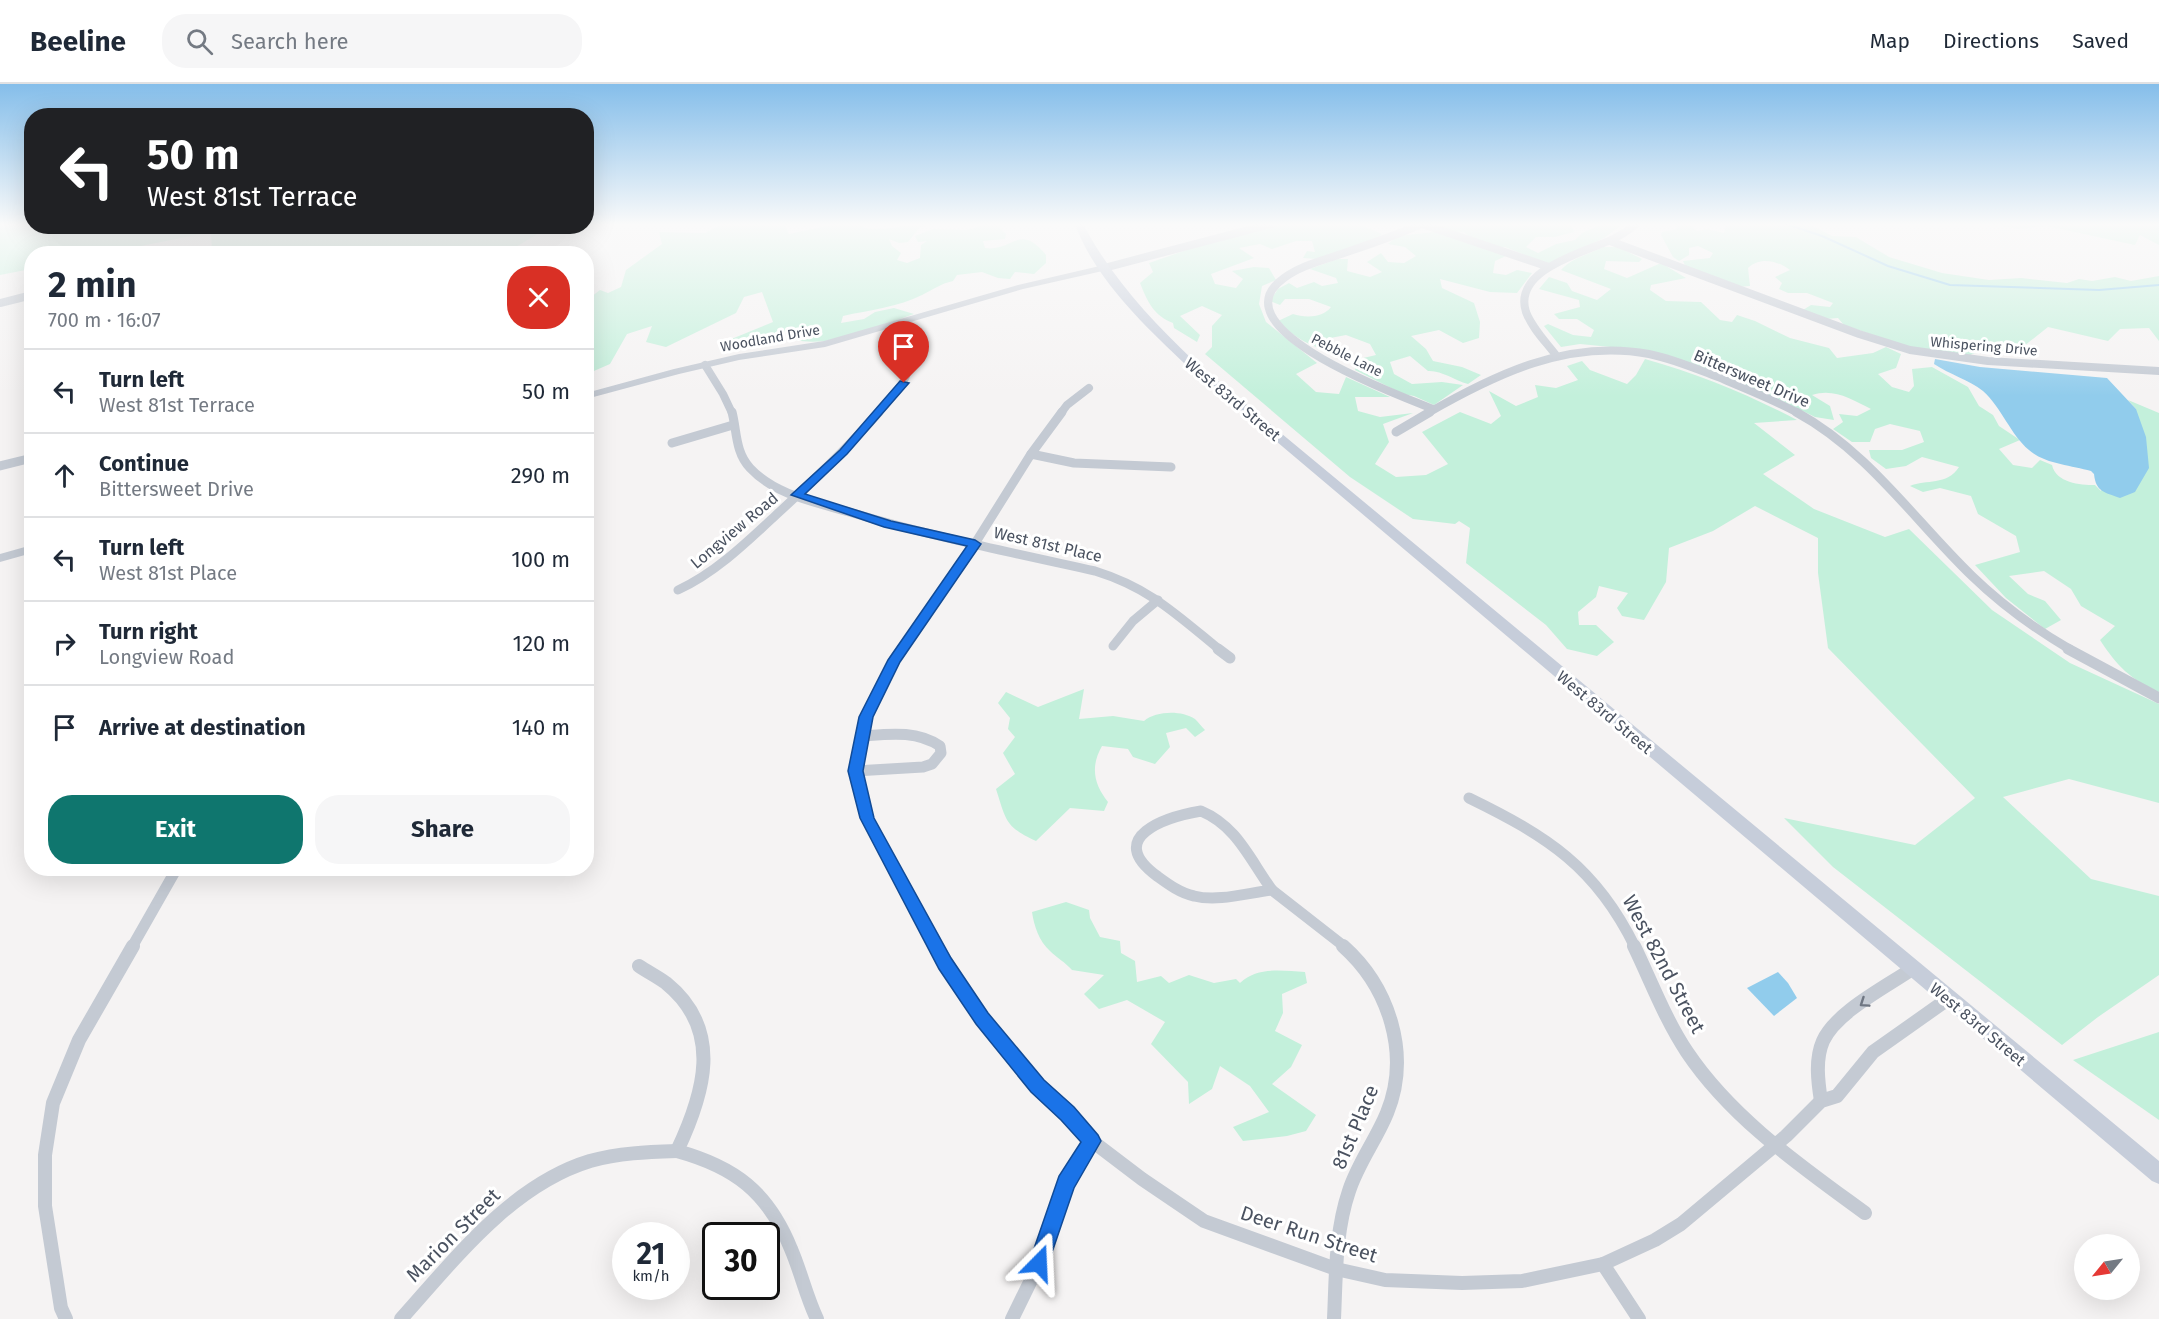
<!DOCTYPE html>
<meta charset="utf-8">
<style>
:root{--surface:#fff;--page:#f6f6f7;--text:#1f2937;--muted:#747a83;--line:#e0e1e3;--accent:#0f766e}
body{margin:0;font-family:"Fira Sans",sans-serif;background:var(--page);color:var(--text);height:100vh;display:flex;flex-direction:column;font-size:22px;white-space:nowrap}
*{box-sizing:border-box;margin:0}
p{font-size:20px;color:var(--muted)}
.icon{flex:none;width:33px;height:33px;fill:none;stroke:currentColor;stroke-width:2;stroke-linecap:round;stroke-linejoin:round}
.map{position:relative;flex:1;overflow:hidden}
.details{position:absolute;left:24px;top:162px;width:570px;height:630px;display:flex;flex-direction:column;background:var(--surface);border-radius:24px;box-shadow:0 6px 24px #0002}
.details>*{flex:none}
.banner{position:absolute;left:24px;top:24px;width:570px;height:126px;border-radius:24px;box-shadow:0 6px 24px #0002;background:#202124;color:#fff;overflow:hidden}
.needle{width:39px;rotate:240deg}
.tools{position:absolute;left:2074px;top:1150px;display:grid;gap:12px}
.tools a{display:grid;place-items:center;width:66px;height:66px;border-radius:50%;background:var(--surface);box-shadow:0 6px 24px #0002;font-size:30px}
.speed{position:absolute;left:612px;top:1138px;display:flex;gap:12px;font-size:30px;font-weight:700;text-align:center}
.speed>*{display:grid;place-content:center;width:78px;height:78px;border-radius:50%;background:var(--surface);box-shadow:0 6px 24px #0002;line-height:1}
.speed small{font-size:15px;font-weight:400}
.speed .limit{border:3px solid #111;border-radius:9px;background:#fff;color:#111}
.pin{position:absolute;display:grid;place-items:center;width:51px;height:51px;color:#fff;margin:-62px -26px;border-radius:50% 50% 50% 0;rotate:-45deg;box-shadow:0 0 6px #0007}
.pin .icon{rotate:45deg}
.me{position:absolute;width:66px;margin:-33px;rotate:21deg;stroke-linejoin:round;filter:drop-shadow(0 0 4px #0008)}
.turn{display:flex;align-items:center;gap:21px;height:126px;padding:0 24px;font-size:27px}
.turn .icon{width:78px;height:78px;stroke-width:2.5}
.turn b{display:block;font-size:42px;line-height:51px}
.round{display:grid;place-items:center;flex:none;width:63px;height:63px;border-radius:24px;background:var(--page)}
.overview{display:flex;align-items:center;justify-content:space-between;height:102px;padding:0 24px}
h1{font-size:36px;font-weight:700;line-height:45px}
.action{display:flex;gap:12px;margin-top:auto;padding:12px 24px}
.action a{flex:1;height:69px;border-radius:24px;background:var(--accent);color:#fff;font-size:24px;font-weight:700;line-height:69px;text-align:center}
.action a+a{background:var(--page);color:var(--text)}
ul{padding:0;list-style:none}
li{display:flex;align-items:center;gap:18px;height:84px;padding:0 24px;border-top:2px solid var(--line)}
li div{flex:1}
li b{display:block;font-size:22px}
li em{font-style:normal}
header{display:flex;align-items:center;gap:36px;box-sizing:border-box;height:84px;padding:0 30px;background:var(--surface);border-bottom:2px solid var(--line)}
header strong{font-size:28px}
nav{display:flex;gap:33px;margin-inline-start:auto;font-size:21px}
.search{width:420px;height:54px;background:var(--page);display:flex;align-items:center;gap:15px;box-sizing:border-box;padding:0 21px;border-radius:24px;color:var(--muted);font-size:22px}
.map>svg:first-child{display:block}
.green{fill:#c3f0db}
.water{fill:#91ccec}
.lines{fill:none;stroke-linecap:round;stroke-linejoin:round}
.stream{stroke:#91ccec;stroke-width:2}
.minor-far3{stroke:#c4cad3;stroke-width:8}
.minor-far2{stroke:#c4cad3;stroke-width:9}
.minor-far1{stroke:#c4cad3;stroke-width:11}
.minor{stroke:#c4cad3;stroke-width:14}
.tertiary{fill:#c4cad3;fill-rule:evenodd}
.secondary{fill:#c6cdda;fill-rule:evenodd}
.oneway{stroke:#6f7682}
.route{fill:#1a73e8;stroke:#114b97;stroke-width:1.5}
.labels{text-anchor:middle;stroke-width:6;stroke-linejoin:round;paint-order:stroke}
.far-street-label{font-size:14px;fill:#4a5260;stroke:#fff}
.street-label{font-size:16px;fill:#4a5260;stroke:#fff}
.near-street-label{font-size:20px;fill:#4a5260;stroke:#fff}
</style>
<header>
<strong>Beeline</strong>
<div class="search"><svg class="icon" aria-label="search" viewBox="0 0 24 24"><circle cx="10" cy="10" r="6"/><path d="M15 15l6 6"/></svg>Search here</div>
<nav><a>Map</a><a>Directions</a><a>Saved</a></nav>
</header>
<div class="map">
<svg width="2159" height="1235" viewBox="0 0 2159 1235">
<rect width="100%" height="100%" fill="#f5f3f3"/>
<!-- green -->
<g class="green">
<polygon points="0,140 31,140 32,142 549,143 506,169 212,169 211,148 106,169 32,170 31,185 0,191"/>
<path d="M722 140H790L785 141 789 150 836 140H866L862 141 864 144C890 147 907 140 932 140L920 143 908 158 899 159 889 155 892 162 901 169 897 176 907 179 920 174 921 161 927 157 918 158 915 152 933 145 967 146 987 140H1001L1000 144 1006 150 1005 155 983 157 985 164C1013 168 1019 138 1046 171V179L1034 190 1015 188 1010 195 998 194 982 188 957 191 953 197C940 200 934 205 922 211 899 223 869 226 843 232L841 239 864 235 875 228 894 224 914 230C878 242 833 264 795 256L803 243 770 251 729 256 773 238 762 208 744 213 736 229 666 263 646 258 652 242 627 250 610 280 587 290V216L600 206 608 209 621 203 626 186 662 160 659 148 705 149Z"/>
<path d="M1275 140H1359L1382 150 1375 157 1317 175 1303 174 1307 167 1315 168 1312 157H1296L1272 165 1260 160 1239 164 1254 174 1211 190 1215 200 1236 204 1243 195 1232 187 1254 183 1269 184 1276 196 1262 202 1259 220 1266 238 1317 279 1296 290 1316 308 1339 310 1346 293 1390 313H1355L1358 327 1380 333 1413 329 1383 340 1389 358 1375 380 1396 393 1426 391 1448 380 1422 348 1460 328 1491 340 1501 332 1489 307 1516 322 1538 313 1535 301 1556 304 1578 296 1567 282 1582 277 1590 286 1627 300 1636 291 1645 275C1699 290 1747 310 1797 336L1754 339 1795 371 1763 390 1814 425 1885 453 1909 445 1992 526 2070 579 2159 620V719L2069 695 2003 713 2091 795 2159 812V891L2098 933 2062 961 1833 783 1784 734 1915 761 1975 714 1828 564 1818 489V454L1755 422 1713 447 1669 464 1666 498 1644 536 1622 532 1617 524 1628 509 1599 502 1596 513 1578 528 1579 541H1596L1614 558 1597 572 1567 565 1546 541 1466 479 1470 444 1459 437 1455 440 1413 435 1350 393 1205 270 1212 263V242L1222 231 1202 222 1180 232 1200 251 1197 258 1174 244 1173 239C1154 232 1147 217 1140 199L1153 188 1149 179 1198 162Z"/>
<polygon points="1451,140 1571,140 1574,148 1555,153 1536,153 1526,163 1538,169 1556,160 1575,156 1582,149 1602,140 1623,140 1604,154 1547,180 1505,163 1498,164 1468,152 1464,148 1449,147 1440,143"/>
<path d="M1675 140H1690L1697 147 1707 145 1724 149 1726 142 1705 140H1809L1832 152 1856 153 1889 173 1942 189 1989 196 2021 194 2067 199 2079 195 2092 197 2115 193 2131 197 2159 192V257L2149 244 2120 245 2108 257 2048 243 2024 262 2032 272 1979 267 1966 273 1905 262 1844 241 1838 234 1826 235 1803 226 1811 221 1830 223 1833 219 1807 209H1788L1779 205 1782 199 1775 193 1790 186C1778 177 1760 172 1748 184L1750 202 1737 203 1686 184 1683 177 1710 174 1713 169 1698 162 1689 164V171L1679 177 1673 173 1661 151 1662 148 1677 145Z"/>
<polygon points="1993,140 2159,140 2159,161 2140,151 2135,161 2047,142 2018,145"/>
<path d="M1434 148 1447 150 1506 172 1495 177 1493 189 1506 191 1517 186 1532 189 1517 209 1490 208 1440 195 1442 204 1474 219 1480 238 1479 254 1463 259 1439 246 1411 252 1426 265 1433 277 1462 283 1481 291 1468 300C1454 296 1441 286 1428 287L1410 272 1390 278 1394 290 1412 300 1442 298 1463 301 1434 321 1414 312 1403 310 1355 286 1359 275 1376 271 1370 260 1346 251 1320 256 1334 269C1312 263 1294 254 1278 237L1293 230C1305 234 1323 234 1331 223L1309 215H1285L1280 221 1270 217 1278 205 1289 199 1297 204 1314 198 1322 202 1338 199 1336 194 1310 185 1337 175H1348L1347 187 1370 193 1382 188 1367 178 1381 169 1388 178 1404 179 1416 172 1405 163 1388 160 1398 152Z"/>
<path d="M1603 163H1618L1642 175 1639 178 1606 177 1604 185 1627 194 1661 179 1686 194 1651 201 1650 206 1666 217 1701 218 1720 236 1732 238 1737 231 1755 237 1790 254 1829 264 1837 274 1873 269 1886 263 1901 270 1896 284 1878 290 1892 303 1909 308 1914 302 1912 285 1932 283 1968 303 1979 322 1993 331 1999 342 2020 356 1999 365 2013 381 2032 384 2040 376 2052 381C2056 399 2080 401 2095 401L2101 407 2136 325 2128 316 2159 329V608C2130 595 2117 582 2100 556L2115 542 2081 522 2071 505 2044 487 2009 492 2028 510 2045 517 2061 536 2045 545 2006 514 1975 481 2020 468 2016 452 1978 430 1971 412 1940 404 1923 408 1910 402C1926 395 1947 402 1959 383L1922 373 1906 382 1886 385 1871 374 1869 366H1902L1924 358 1920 347 1890 340 1875 345 1870 358H1852L1833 345 1843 338 1839 330 1857 332 1871 325C1851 315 1834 304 1812 311L1830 322 1834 336 1815 333 1768 310 1631 265 1580 260 1561 263 1544 242 1548 240 1573 251 1591 253 1594 246 1577 235H1559L1554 230 1580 223 1579 216 1539 205 1549 193 1567 199 1572 207 1597 216 1611 205 1561 186C1573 173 1588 171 1603 163Z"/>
<path d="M1084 605 1079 635 1113 632 1144 637C1156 627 1181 626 1195 635 1198 638 1202 643 1205 646L1195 653 1186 644 1166 649 1170 663 1155 680 1133 673 1128 665 1102 662C1090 683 1094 700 1108 718L1104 727 1070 724 1036 757C1005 743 1006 736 996 705L1015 690 1003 669 1015 653 1008 645 1010 634 998 619 1006 608 1038 623Z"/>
<path d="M1066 818 1089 826 1090 834 1100 853 1120 857 1121 869 1135 877 1137 898 1161 892 1169 899 1189 891 1214 899 1236 895 1240 899C1258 882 1283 887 1305 888L1307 899 1282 910 1283 929 1275 947 1302 961 1291 983 1272 1000 1316 1031 1306 1047 1287 1052 1243 1057 1233 1043 1269 1028 1250 1002 1220 982 1212 1005 1189 1020 1188 998 1151 960 1165 938 1127 916 1099 925 1084 910 1104 891 1072 886C1065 878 1057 874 1050 867 1039 857 1034 842 1032 828Z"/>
<polygon points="2159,948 2159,1036 2073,976"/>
</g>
<!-- water -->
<g class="water">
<path d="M1935 275 1980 283 2107 294 2136 325 2146 353 2149 384 2135 408 2120 414C2104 408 2096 408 2094 390L2091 387C2071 381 2045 380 2029 366 2010 350 2002 324 1983 307 1969 296 1949 290 1934 280Z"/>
<polygon points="1778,888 1788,899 1797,914 1774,932 1747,904"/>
</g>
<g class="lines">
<!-- stream -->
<polyline class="stream" points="1786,140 1822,152 1888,182 1950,201 2099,206 2159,201"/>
<!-- minor-far3 -->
<g class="minor-far3">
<path d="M1421 140C1393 153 1364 162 1335 172 1317 178 1299 183 1284 194 1213 244 1401 312 1433 325"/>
<polyline points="1422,140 1549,183"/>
<polyline points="1610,157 1859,250 1910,266 1988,277 2159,287"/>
<polyline points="1104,184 1271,140"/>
<polyline points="0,219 32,211"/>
<path d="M1555 270C1545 257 1532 244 1526 228 1512 185 1586 168 1613 155 1621 151 1629 146 1636 140"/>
<polyline points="705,281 723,310 732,329"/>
<path d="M878 329C897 307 913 295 909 264"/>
<polyline points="1061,329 1067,321 1089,304"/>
<path d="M1428 329C1496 290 1568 255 1649 270 1674 275 1699 286 1723 295 1748 306 1774 316 1798 329"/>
</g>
<!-- minor-far2 -->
<g class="minor-far2">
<path d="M732 328C737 347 735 368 750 384 775 411 815 418 849 428 930 452 1013 469 1095 487 1150 504 1177 531 1220 566"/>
<path d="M1796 328C1868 367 1914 436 1972 492 2002 521 2035 545 2071 566"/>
<polyline points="1396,348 1430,328"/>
<polyline points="672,359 733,341"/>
<polyline points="1031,370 1074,379 1171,383"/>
<polyline points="0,382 32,374"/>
<path d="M678 506C715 489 746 459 776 431 812 398 847 365 879 328"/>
<polyline points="1113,562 1133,537 1158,516"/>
<polyline points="901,566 964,477 1031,370 1062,328"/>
</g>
<!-- minor-far1 -->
<g class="minor-far1">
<polyline points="902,565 894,576 866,633 855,687 867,734 936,863"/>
<polyline points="1218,565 1230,574"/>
<polyline points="2068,565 2159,614"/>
<path d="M855 687 923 683 932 680 941 669 940 662C916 646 889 650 862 652"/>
<path d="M1469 714C1547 752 1596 783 1635 863"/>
<path d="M1201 727C1237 742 1250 776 1272 806 1247 809 1218 818 1194 812 1180 809 1168 800 1157 792 1104 753 1166 733 1201 727Z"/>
<polyline points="1272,806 1345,863"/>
<polyline points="132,863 177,784"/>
</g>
<!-- minor -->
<g class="minor">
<polyline points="936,862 982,935 1037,1002 1068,1030 1092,1057 1142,1095 1204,1137 1336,1185 1385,1196 1462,1199 1522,1197 1603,1180 1655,1156 1681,1140 1786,1052 1821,1017 1837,1012 1873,968 1948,915"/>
<path d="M1634 862C1651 897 1665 935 1687 968 1732 1035 1801 1082 1865 1129"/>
<path d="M639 882C648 888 658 893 666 899 724 946 704 1010 677 1067 735 1083 768 1108 791 1165 801 1188 806 1212 817 1235"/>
<path d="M1821 1017C1818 998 1815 975 1823 957 1836 928 1886 903 1912 885"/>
<polyline points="1603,1180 1639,1235"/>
<polyline points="66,1235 61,1224 45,1122 45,1071 53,1019 79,956 133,862"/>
<path d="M401 1235C454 1176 511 1101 590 1077 619 1069 647 1068 677 1067"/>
<polyline points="1012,1235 1036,1186 1065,1101 1092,1057"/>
<path d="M1334 1235C1336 1193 1335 1148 1349 1107 1358 1079 1376 1056 1387 1029 1411 970 1389 903 1343 862"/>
</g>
<!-- tertiary -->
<g class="tertiary">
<polygon points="1104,181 1107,182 1107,186 1023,205 825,263 739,276 679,290 586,315 586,309 674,285 739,270 824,257 1018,201"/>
<polygon points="32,461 32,469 0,478 0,470"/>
</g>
<!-- secondary -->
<path class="secondary" d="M1075 140H1083C1111 193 1150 235 1194 277L2159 1077V1100L2152 1097 1186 281C1144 241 1095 195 1075 140Z"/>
</g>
<!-- one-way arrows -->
<defs><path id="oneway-chevron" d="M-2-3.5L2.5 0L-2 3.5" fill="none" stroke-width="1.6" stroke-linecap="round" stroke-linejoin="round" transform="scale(1.5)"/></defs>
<use class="oneway" href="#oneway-chevron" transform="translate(1864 919) rotate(146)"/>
<!-- sky -->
<linearGradient id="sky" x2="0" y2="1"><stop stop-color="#85beea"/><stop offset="0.45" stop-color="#fafafa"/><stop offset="1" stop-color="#fafafa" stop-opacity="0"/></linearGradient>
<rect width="2159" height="312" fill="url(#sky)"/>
<!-- route -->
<polygon class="route" points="900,297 909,299 847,370 805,410 891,437 975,456 981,460 900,578 873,633 863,687 874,734 951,874 988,929 1044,996 1074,1023 1098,1051 1101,1057 1074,1104 1046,1186 1039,1189 1032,1186 1029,1179 1059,1092 1081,1058 1061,1036 1031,1008 976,940 939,885 860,734 848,687 859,633 888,576 967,462 884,443 791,411 840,366"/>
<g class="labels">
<!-- far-street labels -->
<g class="far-street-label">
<text transform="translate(770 254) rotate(-10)" y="5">Woodland Drive</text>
<text transform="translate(1984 262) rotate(5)" y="5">Whispering Drive</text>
<text transform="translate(1347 271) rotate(27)" y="5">Pebble Lane</text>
</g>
<!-- street labels -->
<g class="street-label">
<text transform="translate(1752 294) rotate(23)" y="6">Bittersweet Drive</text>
<text transform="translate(1233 315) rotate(40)" y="6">West 83rd Street</text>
<text transform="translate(734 446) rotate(-40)" y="6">Longview Road</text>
<text transform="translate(1048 460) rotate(13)" y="6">West 81st Place</text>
<text transform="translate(1605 628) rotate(40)" y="6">West 83rd Street</text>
<text transform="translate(1978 940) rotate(40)" y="6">West 83rd Street</text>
</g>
<!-- near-street labels -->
<g class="near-street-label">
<text transform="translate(1664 880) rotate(62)" y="7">West 82nd Street</text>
<text transform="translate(1355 1043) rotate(-67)" y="7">81st Place</text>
<text transform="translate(1309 1150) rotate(18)" y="7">Deer Run Street</text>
<text transform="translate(453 1151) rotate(-45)" y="7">Marion Street</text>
</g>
</g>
</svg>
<div class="tools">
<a><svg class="needle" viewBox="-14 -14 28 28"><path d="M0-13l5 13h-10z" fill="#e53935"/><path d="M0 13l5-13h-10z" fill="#747a83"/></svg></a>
</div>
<div class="speed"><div>21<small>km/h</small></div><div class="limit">30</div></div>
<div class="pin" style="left:904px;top:299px;background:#d93025"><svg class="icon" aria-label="arrive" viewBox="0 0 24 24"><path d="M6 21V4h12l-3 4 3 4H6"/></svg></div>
<svg class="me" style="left:1039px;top:1179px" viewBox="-20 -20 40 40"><path d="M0-17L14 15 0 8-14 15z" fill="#1a73e8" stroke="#fff" stroke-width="4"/></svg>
<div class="banner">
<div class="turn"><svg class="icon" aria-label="left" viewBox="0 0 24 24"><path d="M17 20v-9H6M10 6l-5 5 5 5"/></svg><div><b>50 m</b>West 81st Terrace</div></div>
</div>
<section class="details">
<div class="overview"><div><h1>2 min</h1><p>700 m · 16:07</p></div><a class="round" style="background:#d93025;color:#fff"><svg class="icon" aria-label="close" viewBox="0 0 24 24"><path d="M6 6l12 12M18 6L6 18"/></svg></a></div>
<ul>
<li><svg class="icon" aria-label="left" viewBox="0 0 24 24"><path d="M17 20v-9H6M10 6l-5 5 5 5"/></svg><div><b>Turn left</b><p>West 81st Terrace</p></div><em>50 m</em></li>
<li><svg class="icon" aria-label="ahead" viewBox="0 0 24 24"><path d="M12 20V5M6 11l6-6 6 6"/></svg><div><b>Continue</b><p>Bittersweet Drive</p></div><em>290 m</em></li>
<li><svg class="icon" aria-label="left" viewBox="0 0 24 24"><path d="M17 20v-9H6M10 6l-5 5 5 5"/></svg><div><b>Turn left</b><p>West 81st Place</p></div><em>100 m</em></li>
<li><svg class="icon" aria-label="right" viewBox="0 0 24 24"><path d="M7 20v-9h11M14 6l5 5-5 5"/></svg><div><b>Turn right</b><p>Longview Road</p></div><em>120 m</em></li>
<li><svg class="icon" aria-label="arrive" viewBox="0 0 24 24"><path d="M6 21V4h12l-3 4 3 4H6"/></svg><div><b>Arrive at destination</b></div><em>140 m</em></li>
</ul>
<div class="action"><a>Exit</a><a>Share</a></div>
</section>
</div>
